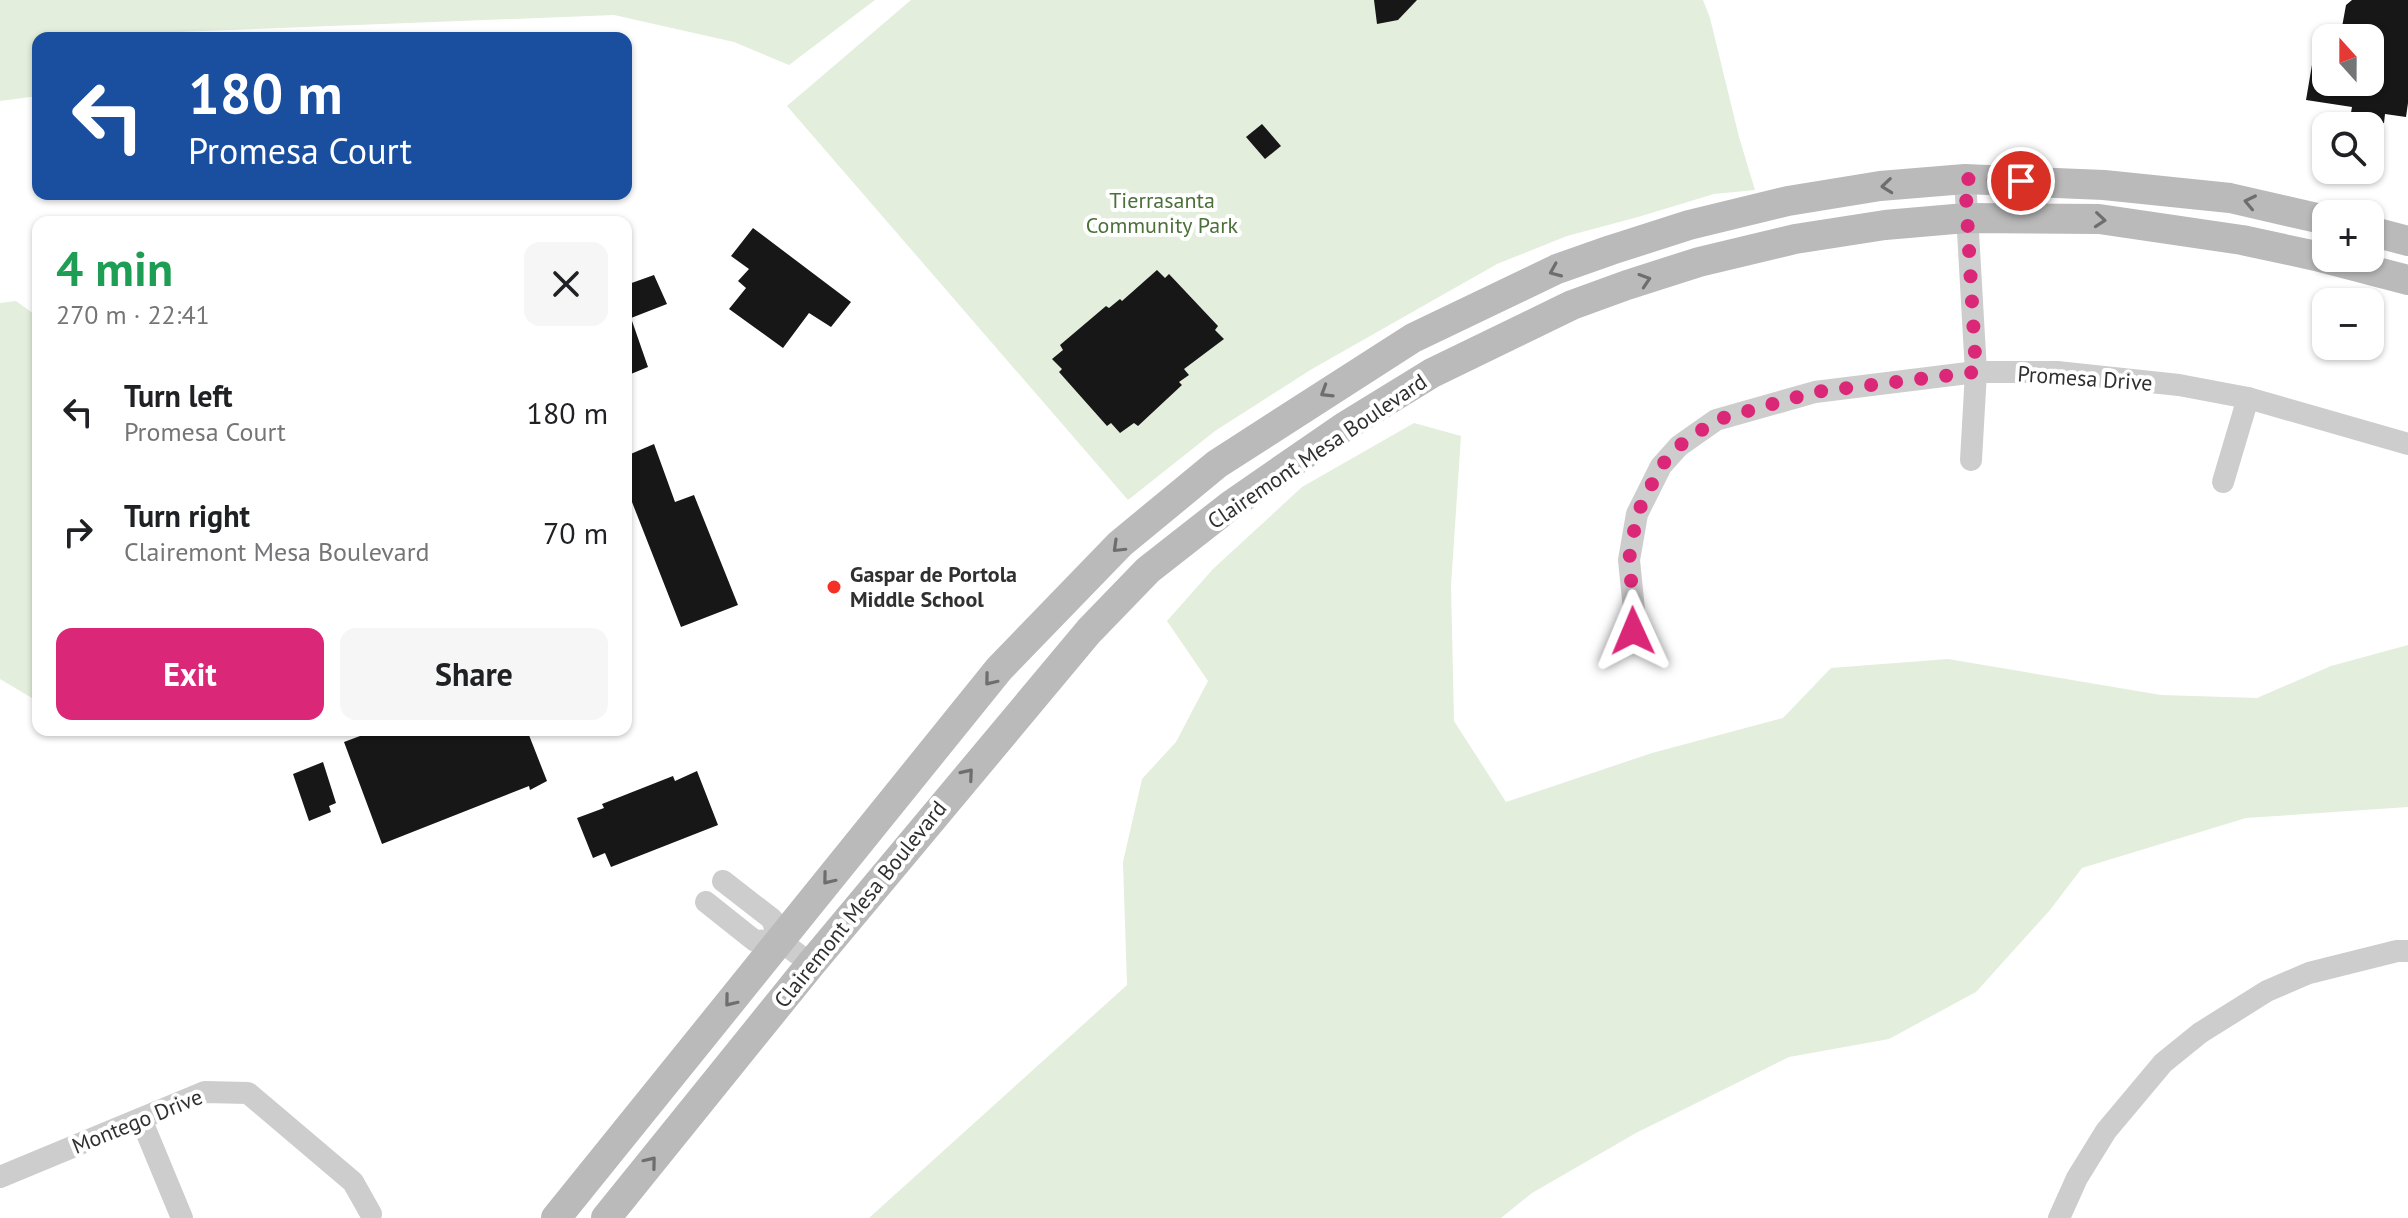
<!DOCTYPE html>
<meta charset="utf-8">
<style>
:root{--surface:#fff;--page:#f6f6f6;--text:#202124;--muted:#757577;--accent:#db2777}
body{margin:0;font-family:"PT Sans",sans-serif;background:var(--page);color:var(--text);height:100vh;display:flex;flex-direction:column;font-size:30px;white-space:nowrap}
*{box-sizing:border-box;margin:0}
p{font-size:26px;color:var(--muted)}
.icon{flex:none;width:44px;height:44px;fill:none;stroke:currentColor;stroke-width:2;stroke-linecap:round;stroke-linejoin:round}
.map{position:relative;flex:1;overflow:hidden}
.side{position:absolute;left:32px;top:216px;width:600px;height:520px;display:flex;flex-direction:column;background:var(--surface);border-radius:16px;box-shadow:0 2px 6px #0004}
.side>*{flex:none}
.hud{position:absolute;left:32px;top:32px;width:600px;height:168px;border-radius:16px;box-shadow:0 2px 6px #0004;background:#1a4fa0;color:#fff;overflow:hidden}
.needle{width:52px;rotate:339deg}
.buttons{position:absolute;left:2312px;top:24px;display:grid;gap:16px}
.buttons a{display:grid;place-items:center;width:72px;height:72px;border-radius:16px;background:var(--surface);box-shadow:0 2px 6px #0004;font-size:40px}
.pin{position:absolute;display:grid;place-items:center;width:68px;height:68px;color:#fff;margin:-34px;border:4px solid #fff;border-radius:50%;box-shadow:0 2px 8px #0007}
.me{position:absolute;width:88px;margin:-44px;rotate:359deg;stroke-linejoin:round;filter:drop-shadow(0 0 6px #0008)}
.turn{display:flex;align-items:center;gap:28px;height:168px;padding:0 24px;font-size:36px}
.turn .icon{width:104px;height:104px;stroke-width:2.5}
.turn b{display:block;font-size:56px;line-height:68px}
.round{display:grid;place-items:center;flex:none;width:84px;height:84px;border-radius:16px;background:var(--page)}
.headline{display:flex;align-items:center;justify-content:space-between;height:136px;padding:0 24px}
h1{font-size:48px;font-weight:600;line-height:60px;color:#1e9e55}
.primary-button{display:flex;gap:16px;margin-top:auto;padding:16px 24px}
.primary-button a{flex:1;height:92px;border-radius:16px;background:var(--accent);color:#fff;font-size:32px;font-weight:600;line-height:92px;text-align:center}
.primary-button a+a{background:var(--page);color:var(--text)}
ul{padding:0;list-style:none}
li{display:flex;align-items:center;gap:24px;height:120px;padding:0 24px}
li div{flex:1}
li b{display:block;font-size:30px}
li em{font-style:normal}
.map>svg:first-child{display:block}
.green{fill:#e3eedc}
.building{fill:#171717}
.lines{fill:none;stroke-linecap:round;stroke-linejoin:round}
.street{stroke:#cdcdcd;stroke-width:22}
.secondary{stroke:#bababa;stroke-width:30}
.oneway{stroke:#6e6e6e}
.route{stroke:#db2777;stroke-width:14;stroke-dasharray:0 25.2}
.poi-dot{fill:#f53024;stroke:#fff;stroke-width:3}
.labels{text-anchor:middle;stroke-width:8;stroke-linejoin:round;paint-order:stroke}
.park-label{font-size:22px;fill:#4b7039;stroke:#fff}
.street-label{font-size:22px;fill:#303030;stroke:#fff}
.poi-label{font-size:22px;font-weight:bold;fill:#303030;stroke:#fff;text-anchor:start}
</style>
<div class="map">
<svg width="2408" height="1218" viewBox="0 0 2408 1218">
<rect width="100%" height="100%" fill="#fff"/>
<!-- green -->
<g class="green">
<polygon points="0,0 875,0 789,65 734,42 614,15 153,33 147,38 38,38 38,96 0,101"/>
<polygon points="911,0 1703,0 1710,18 1739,137 1755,190 1714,194 1638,217 1567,236 1497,264 1312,369 1215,431 1128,500 787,106"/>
<polygon points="16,301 38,317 38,694 32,698 0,679 0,303"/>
<polygon points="1414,423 1461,436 1451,586 1454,721 1506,802 1652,753 1783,718 1831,668 1948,659 2161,695 2257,698 2331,666 2408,645 2408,807 2246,818 2082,868 2050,910 1976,992 1889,1039 1789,1057 1636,1133 1532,1193 1501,1218 869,1218 1127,985 1123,862 1142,779 1176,742 1208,681 1167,621 1213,569 1302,487"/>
</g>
<!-- building -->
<g class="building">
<polygon points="1374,0 1417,0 1398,20 1377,24"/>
<polygon points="2352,0 2408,0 2408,103 2406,117 2385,114 2384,123 2350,118 2352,107 2306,100 2313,59 2326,61 2326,82 2370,82 2370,38 2340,38 2346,5"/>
<polygon points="1262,124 1281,146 1265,159 1246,137"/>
<polygon points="753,228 851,302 831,327 809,313 783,348 729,309 746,288 738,281 749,269 731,256"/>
<polygon points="1157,270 1165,278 1169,274 1218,326 1215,330 1224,339 1184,369 1189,375 1179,382 1182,385 1138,426 1134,423 1120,433 1111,423 1107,426 1059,372 1062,369 1052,359 1063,350 1060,345 1106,306 1109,308 1120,299 1122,301"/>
<polygon points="654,275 667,304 631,318 648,367 626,376 626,285"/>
<polygon points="654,444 675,502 694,495 738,605 681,627 630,497 626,499 626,456"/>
<polygon points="376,730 527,730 547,781 530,790 529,786 382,844 344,742"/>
<polygon points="323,762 336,803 329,806 331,812 309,821 293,774"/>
<polygon points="697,771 718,825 611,867 605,853 593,858 577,818 604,808 602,804 673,776 675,781"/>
</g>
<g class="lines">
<!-- street -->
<g class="street">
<polyline points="1965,179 1976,372 1971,460"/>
<polyline points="2223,482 2248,398"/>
<polyline points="1633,631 1634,610 1629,560 1637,514 1661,466 1679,446 1716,420 1815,392 1976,372 2057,372 2179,385 2248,398 2408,444"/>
<polyline points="723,881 772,919 779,940 811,964"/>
<polyline points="706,902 755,941 779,940"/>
<polyline points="141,1119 182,1218"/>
<polyline points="0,1177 205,1092 248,1093 353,1182 371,1214"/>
<polyline points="2059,1218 2077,1178 2106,1131 2163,1063 2200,1033 2267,991 2309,973 2397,951 2408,951"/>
</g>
<!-- secondary -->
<g class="secondary">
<polyline points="2370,231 2408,241"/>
<polyline points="556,1218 999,669 1120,544 1217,464 1413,338 1557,269 1611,250 1689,225 1788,201 1880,186 1965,179 2104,185 2230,198 2326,220"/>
<polyline points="606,1218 811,964 1089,631 1148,570 1231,505 1344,427 1432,373 1572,305 1627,285 1699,262 1795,239 1885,225 1966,218 2099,219 2242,240 2316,256 2408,280"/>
</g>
</g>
<!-- one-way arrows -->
<defs><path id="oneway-chevron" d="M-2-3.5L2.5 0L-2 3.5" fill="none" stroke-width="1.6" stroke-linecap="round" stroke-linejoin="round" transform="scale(2)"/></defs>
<g class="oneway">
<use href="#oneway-chevron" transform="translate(1887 186) rotate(174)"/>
<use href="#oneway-chevron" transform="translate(2250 202) rotate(-168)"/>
<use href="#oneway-chevron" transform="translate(2100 220) rotate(5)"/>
<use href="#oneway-chevron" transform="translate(1555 271) rotate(157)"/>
<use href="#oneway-chevron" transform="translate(1645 280) rotate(-18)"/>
<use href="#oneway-chevron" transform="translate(1326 392) rotate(148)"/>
<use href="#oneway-chevron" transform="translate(1118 547) rotate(136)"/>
<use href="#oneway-chevron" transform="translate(990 680) rotate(129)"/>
<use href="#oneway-chevron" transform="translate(968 774) rotate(-50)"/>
<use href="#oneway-chevron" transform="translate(828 879) rotate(129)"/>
<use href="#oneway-chevron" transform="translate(730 1001) rotate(129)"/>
<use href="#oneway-chevron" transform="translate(651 1162) rotate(-51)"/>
</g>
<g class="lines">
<!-- route -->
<polyline class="route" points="1633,631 1634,610 1629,560 1637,514 1661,466 1679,446 1716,420 1815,392 1976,372 1965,179 2021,181"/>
</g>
<!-- markers -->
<circle class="poi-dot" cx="834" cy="587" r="8"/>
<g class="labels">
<!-- park labels -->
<g class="park-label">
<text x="1162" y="208">Tierrasanta<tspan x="1162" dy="25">Community Park</tspan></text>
</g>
<!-- street labels -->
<g class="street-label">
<text transform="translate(2085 378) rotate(4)" y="8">Promesa Drive</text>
<text transform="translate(1317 451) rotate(-34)" y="8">Clairemont Mesa Boulevard</text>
<text transform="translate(860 904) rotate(-51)" y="8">Clairemont Mesa Boulevard</text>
<text transform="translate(137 1121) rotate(-22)" y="8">Montego Drive</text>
</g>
<!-- poi labels -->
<g class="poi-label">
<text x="850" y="582">Gaspar de Portola<tspan x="850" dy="25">Middle School</tspan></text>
</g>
</g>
</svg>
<div class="buttons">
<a><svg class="needle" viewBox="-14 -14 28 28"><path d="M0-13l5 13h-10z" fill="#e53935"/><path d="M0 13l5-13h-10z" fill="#757577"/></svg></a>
<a><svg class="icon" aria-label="search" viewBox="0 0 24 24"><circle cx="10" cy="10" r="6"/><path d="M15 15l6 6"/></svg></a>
<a>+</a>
<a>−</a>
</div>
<div class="pin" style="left:2021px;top:181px;background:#d93025"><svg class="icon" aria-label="arrive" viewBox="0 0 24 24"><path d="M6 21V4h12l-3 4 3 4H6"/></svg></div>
<svg class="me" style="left:1633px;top:631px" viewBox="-20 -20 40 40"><path d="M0-17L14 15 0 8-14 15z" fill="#db2777" stroke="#fff" stroke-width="4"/></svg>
<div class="hud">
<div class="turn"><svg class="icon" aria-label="left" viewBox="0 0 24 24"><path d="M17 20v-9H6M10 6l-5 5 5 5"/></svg><div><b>180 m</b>Promesa Court</div></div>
</div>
<section class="side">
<div class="headline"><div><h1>4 min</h1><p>270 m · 22:41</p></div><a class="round"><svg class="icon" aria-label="close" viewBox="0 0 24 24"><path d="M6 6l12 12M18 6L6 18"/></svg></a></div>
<ul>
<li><svg class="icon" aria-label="left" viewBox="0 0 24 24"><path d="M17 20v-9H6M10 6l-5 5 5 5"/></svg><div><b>Turn left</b><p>Promesa Court</p></div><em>180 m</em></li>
<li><svg class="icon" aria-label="right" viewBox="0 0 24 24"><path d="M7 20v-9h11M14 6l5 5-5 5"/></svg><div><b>Turn right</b><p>Clairemont Mesa Boulevard</p></div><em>70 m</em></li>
</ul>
<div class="primary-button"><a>Exit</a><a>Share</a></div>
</section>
</div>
